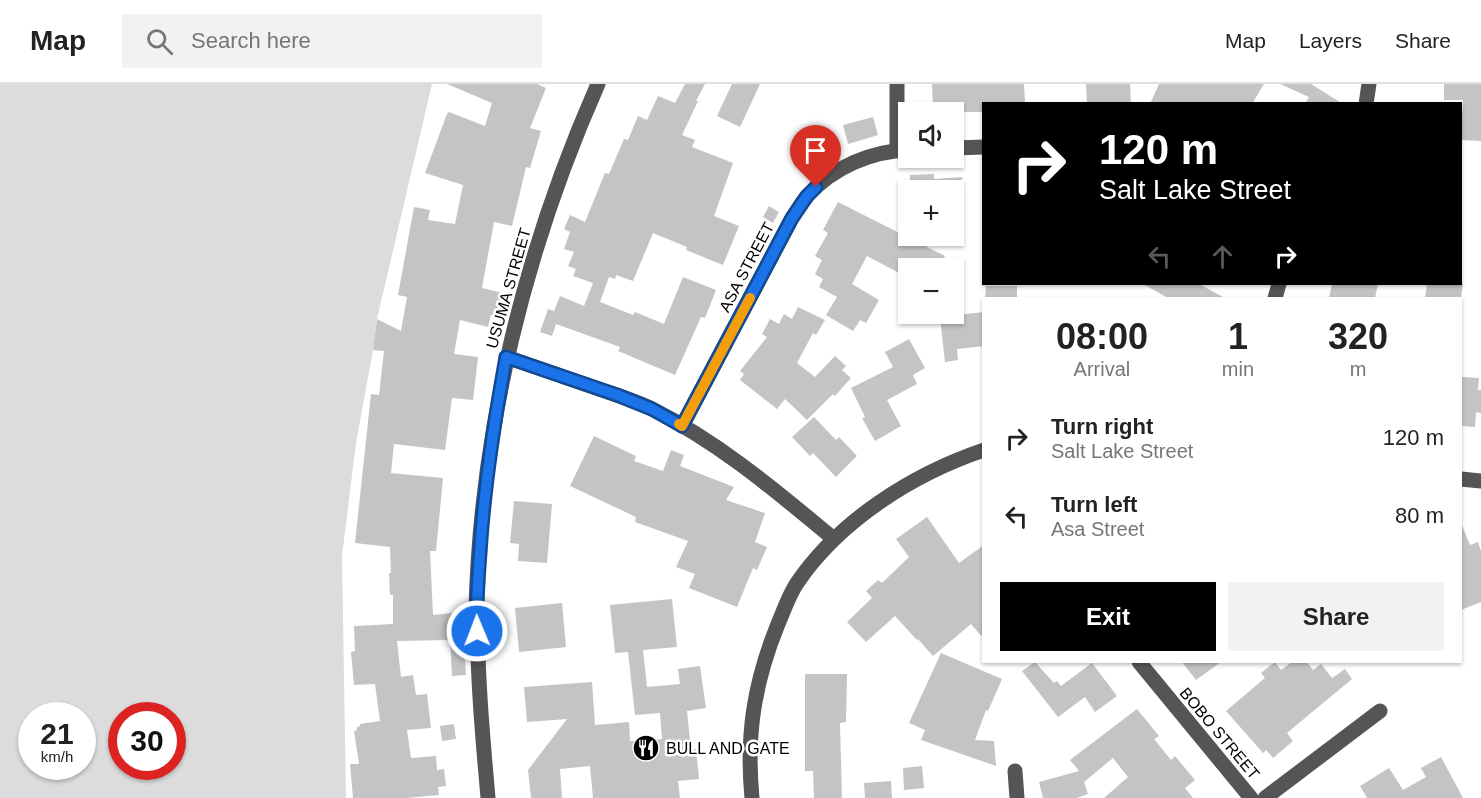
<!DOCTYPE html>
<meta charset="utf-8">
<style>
:root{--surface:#fff;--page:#f2f2f2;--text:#222;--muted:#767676;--line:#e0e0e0;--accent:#000}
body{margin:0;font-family:Arial,sans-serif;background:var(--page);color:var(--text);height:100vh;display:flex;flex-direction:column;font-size:22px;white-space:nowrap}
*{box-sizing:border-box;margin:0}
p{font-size:20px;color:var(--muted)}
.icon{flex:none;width:33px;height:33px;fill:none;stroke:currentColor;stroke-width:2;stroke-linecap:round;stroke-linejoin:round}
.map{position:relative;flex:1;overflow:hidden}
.drawer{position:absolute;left:982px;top:213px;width:480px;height:366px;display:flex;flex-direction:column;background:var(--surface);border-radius:0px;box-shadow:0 2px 4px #0004}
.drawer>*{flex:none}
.banner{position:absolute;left:982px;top:18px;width:480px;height:183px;border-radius:0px;box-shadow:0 2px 4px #0004;background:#000;color:#fff;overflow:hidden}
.fabs{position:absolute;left:898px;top:18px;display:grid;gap:12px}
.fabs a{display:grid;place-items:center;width:66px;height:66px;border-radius:0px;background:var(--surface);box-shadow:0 2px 4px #0004;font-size:30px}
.speed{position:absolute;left:18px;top:618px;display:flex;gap:12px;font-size:30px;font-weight:700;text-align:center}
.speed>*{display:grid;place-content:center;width:78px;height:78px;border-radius:50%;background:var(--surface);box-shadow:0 2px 4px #0004;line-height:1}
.speed small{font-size:15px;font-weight:400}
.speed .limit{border:9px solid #d22;background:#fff;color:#111}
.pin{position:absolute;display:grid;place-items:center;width:51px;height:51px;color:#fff;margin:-62px -26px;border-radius:50% 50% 50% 0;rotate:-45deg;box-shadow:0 0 6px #0007}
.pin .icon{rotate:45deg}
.me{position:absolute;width:66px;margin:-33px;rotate:359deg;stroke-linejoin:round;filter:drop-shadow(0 0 4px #0008)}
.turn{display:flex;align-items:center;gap:21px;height:126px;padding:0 18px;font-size:27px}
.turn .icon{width:78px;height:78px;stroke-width:2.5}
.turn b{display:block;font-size:42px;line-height:51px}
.lanes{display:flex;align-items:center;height:57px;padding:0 18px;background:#0003;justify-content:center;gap:30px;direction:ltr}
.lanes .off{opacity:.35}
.eta{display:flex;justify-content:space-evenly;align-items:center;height:102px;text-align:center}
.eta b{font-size:36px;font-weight:700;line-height:42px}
.action{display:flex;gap:12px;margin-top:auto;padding:12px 18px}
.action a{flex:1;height:69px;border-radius:0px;background:var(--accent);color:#fff;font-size:24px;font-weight:700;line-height:69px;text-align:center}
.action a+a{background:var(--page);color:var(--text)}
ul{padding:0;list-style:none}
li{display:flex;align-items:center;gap:18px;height:78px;padding:0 18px}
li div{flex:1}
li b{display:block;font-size:22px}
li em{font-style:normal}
header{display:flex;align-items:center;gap:36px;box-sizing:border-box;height:84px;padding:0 30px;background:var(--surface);border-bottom:2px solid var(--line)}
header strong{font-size:28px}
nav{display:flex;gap:33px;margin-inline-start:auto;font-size:21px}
.search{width:420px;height:54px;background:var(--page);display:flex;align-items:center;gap:15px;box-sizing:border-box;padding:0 21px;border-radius:0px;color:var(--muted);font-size:22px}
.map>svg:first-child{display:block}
.green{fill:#dcdcdc;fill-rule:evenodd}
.building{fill:#c4c4c4}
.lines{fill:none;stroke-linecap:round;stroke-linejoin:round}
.minor{stroke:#555;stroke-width:15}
.route-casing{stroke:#114b97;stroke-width:15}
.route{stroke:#1a73e8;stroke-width:10}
.slow{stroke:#f59e0b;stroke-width:10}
.labels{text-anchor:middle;stroke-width:5;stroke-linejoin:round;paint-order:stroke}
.street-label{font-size:16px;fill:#000;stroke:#fff}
.poi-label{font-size:16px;fill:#000;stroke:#fff;text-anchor:start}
</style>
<header>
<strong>Map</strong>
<div class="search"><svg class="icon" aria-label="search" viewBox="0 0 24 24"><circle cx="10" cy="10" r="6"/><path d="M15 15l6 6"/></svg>Search here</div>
<nav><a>Map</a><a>Layers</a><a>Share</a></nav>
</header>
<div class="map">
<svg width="1481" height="714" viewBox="0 0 1481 714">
<rect width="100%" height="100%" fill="#fff"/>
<!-- green -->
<path class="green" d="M0 0H432L377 235 373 266 356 359 342 472 346 714H0ZM32 632H82V682H32ZM122 632H172V682H122Z"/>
<!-- building -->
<g class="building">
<polygon points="447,0 537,0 546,4 530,44 541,47 530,84 526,83 512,142 494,138 482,204 507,210 501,234 491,231 488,243 460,236 454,270 478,273 473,316 452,314 445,366 394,360 391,389 443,394 436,467 430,467 433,531 462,528 466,591 452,592 450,556 397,557 401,593 413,591 416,611 427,610 431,644 407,646 411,674 436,672 437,686 444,685 446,702 438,703 439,711 406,714 353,714 350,680 359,680 354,647 357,646 357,643 360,642 360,640 380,637 375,600 354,601 351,568 355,567 354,542 393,540 393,511 390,511 389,489 391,489 390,463 355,459 371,310 379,311 384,267 373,266 377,235 401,247 407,213 398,211 414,123 430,126 428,136 455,140 463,101 425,89 447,30 449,28 485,42 492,19"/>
<polygon points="685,0 705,0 696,17 698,17 682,51 695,56 692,63 733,79 714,132 739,142 723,181 686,166 687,163 653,149 633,197 616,191 615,195 609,193 600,218 633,231 635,228 664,240 683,193 716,206 705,234 701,233 675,291 618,267 620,263 556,240 552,252 540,248 548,225 554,227 560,212 584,222 593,199 573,192 576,185 568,182 574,168 564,165 570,148 564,145 570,131 585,138 605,89 609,90 624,55 628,56 638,32 647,36 658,12 675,19"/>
<polygon points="732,0 760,0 740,43 717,32"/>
<polygon points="932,0 1024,0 1025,20 984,20 984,28 933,28"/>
<polygon points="1086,0 1130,0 1131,20 1087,20"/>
<polygon points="1159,0 1264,0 1252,20 1150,20"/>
<polygon points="1280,0 1311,0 1343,20 1305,20 1309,13"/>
<polygon points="1444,0 1481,0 1481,57 1461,56 1463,16 1444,16"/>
<polygon points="873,33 878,51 848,60 843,41"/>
<polygon points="934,90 934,95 962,93 963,106 906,106 906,97 910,96 910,91"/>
<polygon points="838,118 945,172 938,184 909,184 905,192 867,172 852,200 879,216 866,239 860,236 853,247 826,231 837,213 819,203 823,195 815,190 822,176 815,172 828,149 823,146"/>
<polygon points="769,122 779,128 773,139 763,133"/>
<polygon points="1143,200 1199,200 1225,214 1168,214"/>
<polygon points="1332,200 1378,200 1375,214 1329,214"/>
<polygon points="1427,200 1463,200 1461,214 1425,214"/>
<polygon points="986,202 1017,202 1017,214 985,214"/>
<polygon points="798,223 825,236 816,251 813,249 797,279 815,293 835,272 846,282 842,286 851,294 835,312 833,310 807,336 785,315 777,325 740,296 744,290 740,287 767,253 762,250 770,235 779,240 784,230 792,235"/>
<polygon points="984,228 984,262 957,265 958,276 945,278 940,233"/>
<polygon points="909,255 925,284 913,291 917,300 887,316 901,342 875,357 862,334 865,333 851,304 893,283 885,268"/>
<polygon points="1461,293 1479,294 1478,306 1481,306 1481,329 1476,328 1475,343 1461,342"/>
<polygon points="814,333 836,356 839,353 857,372 836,393 813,369 810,372 792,353"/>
<polygon points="594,352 636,372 634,377 663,387 671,366 684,371 680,382 734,403 726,416 765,429 755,458 767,463 757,486 753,484 737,523 689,504 695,490 676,483 688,457 635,438 636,433 570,402"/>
<polygon points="514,417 552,420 547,479 518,477 519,460 510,459"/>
<polygon points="927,433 959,479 984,461 984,555 971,540 933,572 918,555 917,556 895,532 866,558 847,538 872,514 866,507 878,496 882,499 909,473 896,455"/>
<polygon points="1461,439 1470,461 1478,458 1481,467 1481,518 1461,526"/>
<polygon points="672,515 677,563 643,566 647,603 680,600 678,585 700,582 706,624 687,627 691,665 696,665 699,695 678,697 680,714 593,714 590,682 560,685 562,714 531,714 528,686 567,635 527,638 524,603 592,598 595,641 629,638 630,657 662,655 660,629 635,631 628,568 615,569 610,521"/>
<polygon points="562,519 566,563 519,568 515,524"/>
<polygon points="941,569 1002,595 988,627 986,626 975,656 994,657 996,682 921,656 925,646 909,639"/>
<polygon points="1035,578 1054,599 1057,597 1061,602 1092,579 1117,612 1095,628 1085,613 1058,633 1022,587"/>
<polygon points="1182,578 1221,578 1196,596"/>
<polygon points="1275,578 1281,586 1292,578 1307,578 1313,586 1321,580 1332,594 1345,585 1352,595 1287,649 1293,657 1273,674 1266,666 1263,669 1226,627 1265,594 1261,589"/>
<polygon points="805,590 847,590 846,638 840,639 842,714 814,714 813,687 805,687"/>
<polygon points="1137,625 1159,652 1154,655 1171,676 1175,672 1195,696 1185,704 1193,714 1104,714 1128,693 1113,674 1084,698 1088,710 1077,714 1043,714 1039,698 1079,687 1070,676"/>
<polygon points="454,640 456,655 442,657 440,642"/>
<polygon points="1441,673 1463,714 1367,714 1360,702 1389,684 1403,706 1426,693 1421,684"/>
<polygon points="922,682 924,704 904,706 903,684"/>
<polygon points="891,697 892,714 865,714 864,699"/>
</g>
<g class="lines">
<!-- minor -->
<g class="minor">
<polyline points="897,0 897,66"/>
<polyline points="1366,20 1369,0"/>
<polyline points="954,64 984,63"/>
<polyline points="1275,214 1279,200"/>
<path d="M506 273C535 283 564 293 593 303 613 310 634 316 652 325 720 359 777 408 834 455"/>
<path d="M682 342 792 134C797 127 802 118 808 111 834 83 871 67 909 66"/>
<polyline points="1461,395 1481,397"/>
<polyline points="1139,578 1251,714"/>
<polyline points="1015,687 1017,714"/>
<path d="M488 714C484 666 479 618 478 569 477 554 476 539 476 524 481 343 525 165 598 0"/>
<path d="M752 714C746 651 754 599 778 540 784 526 789 511 797 499 840 436 913 390 984 366"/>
<polyline points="1265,714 1380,627"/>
</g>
</g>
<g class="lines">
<defs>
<path id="route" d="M477 547C476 521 478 495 480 469 484 403 494 339 506 273L617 311 652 325 682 342 792 134 807 112 816 103"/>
</defs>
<!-- route casing -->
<use href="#route" class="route-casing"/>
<!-- route -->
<use href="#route" class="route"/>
<!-- slow -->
<polyline class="slow" points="679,340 682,342 750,214"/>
</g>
<!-- icons -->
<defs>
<symbol id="restaurant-disc" viewBox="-11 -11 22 22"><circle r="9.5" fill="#000" stroke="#fff"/><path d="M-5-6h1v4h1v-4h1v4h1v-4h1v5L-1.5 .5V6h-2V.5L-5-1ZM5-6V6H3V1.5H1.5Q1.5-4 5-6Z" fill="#fff"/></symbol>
</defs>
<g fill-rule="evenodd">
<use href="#restaurant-disc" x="631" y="649" width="30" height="30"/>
</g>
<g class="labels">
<!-- street labels -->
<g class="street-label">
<text transform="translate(746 183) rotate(-62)" y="6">ASA STREET</text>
<text transform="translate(508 204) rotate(-74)" y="6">USUMA STREET</text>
<text transform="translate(1220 649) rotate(50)" y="6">BOBO STREET</text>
</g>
<!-- poi labels -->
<g class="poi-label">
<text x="666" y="670">BULL AND GATE</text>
</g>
</g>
</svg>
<div class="fabs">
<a><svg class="icon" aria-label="sound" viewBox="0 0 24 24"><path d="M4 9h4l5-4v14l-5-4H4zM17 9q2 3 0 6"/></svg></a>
<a>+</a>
<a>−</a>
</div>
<div class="speed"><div>21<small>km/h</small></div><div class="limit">30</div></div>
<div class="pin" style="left:816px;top:103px;background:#d93025"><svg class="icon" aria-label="arrive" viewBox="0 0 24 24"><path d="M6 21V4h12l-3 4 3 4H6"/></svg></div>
<svg class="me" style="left:477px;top:547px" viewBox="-20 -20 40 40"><circle r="17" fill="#1a73e8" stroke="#fff" stroke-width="3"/><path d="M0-11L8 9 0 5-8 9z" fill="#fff"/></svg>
<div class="banner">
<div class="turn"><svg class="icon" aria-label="right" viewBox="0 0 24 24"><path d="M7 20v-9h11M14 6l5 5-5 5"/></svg><div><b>120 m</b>Salt Lake Street</div></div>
<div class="lanes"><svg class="icon off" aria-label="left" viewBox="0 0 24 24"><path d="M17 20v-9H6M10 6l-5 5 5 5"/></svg><svg class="icon off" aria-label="ahead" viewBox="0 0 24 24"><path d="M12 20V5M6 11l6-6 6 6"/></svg><svg class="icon" aria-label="right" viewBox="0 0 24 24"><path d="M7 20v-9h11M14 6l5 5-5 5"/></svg></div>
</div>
<section class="drawer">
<div class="eta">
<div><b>08:00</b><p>Arrival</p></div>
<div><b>1</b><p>min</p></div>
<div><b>320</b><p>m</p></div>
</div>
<ul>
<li><svg class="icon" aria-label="right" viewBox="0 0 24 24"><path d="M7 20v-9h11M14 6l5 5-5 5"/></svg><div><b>Turn right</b><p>Salt Lake Street</p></div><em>120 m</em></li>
<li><svg class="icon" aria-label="left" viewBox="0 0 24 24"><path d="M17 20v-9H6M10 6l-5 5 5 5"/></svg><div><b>Turn left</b><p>Asa Street</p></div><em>80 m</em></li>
</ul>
<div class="action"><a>Exit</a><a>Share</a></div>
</section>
</div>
